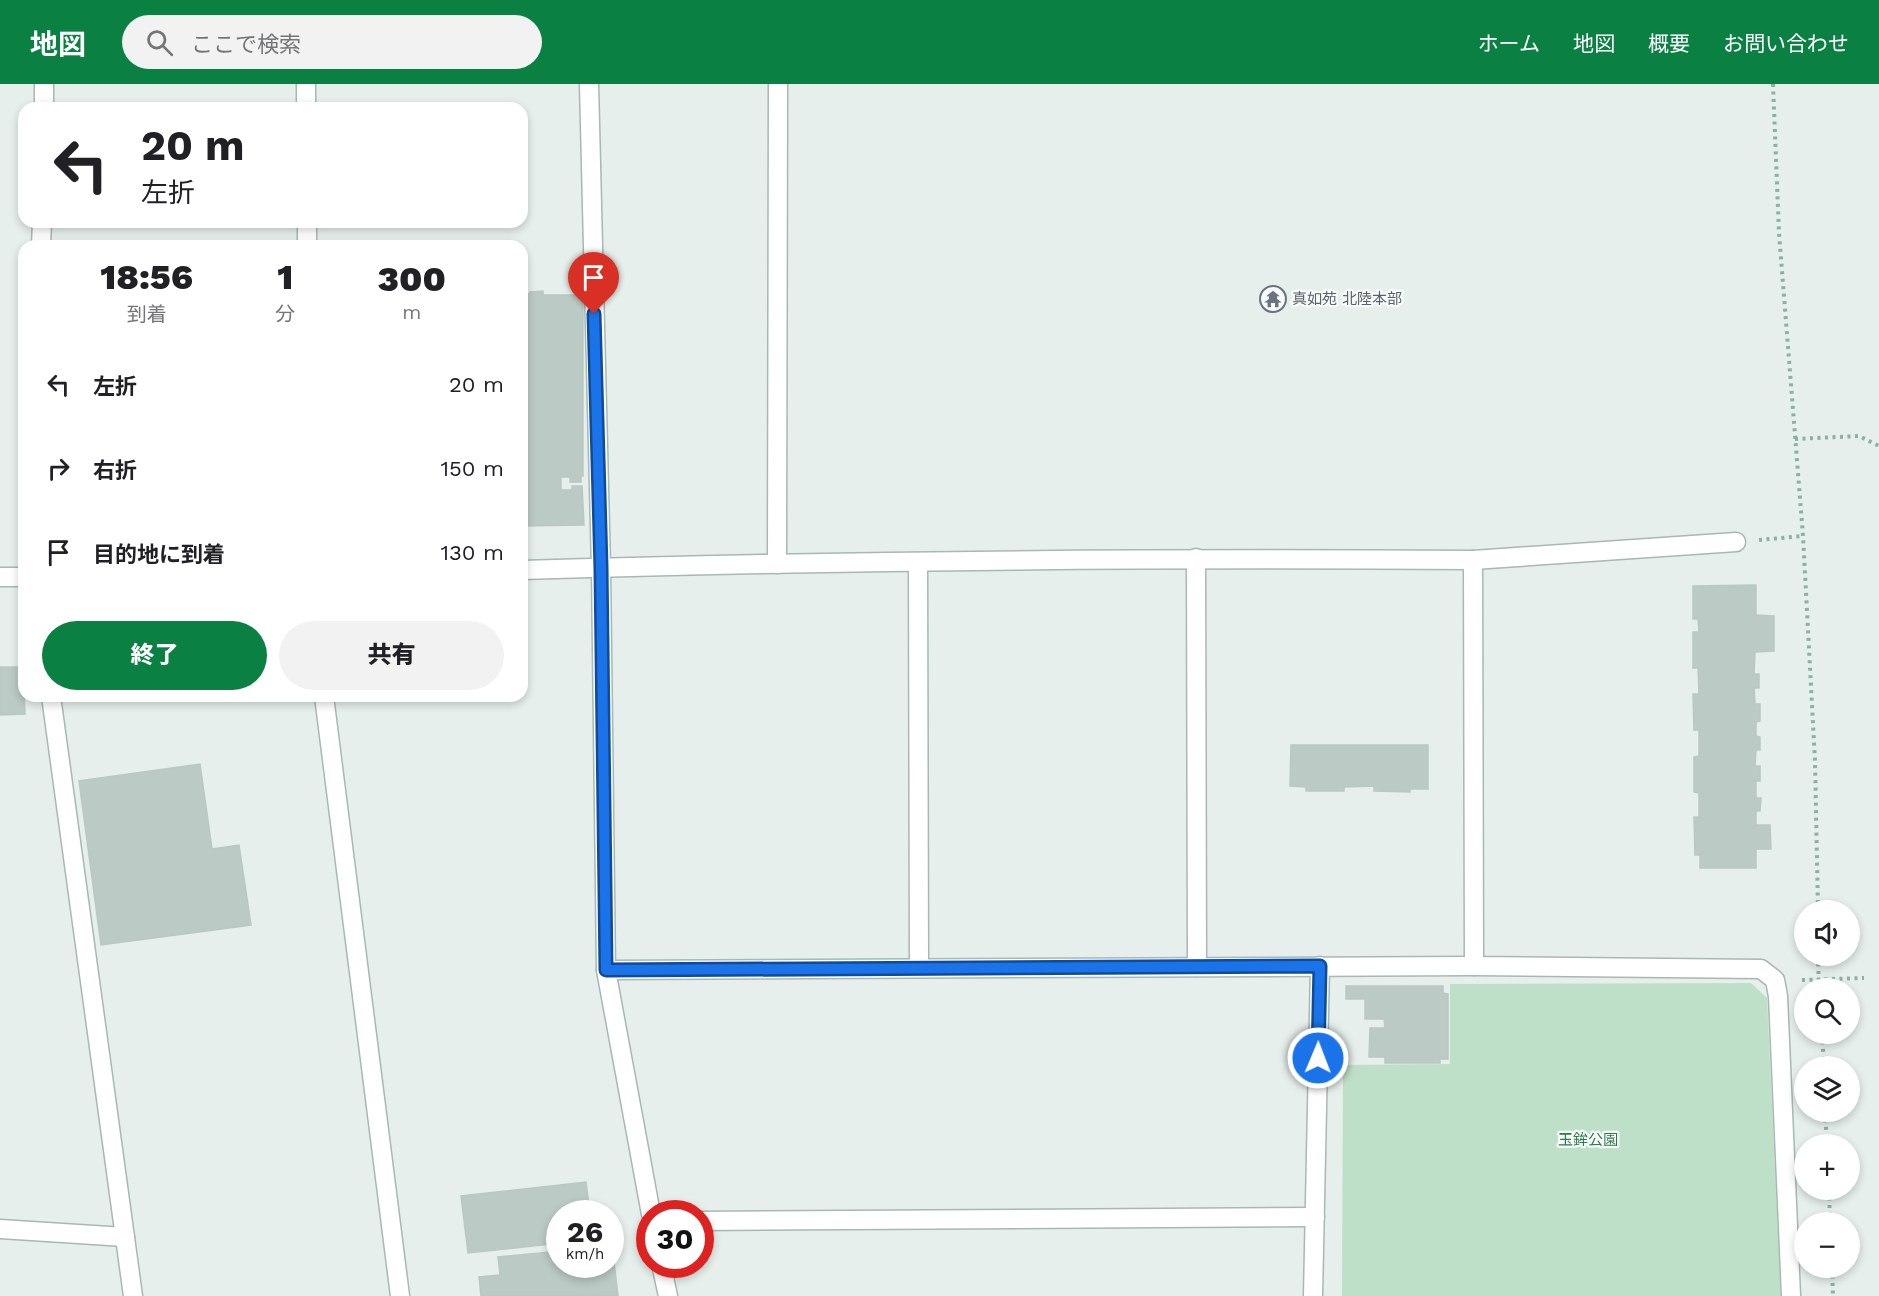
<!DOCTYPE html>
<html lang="ja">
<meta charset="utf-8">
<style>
:root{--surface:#fff;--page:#f2f2f2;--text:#202124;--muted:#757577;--accent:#0b8043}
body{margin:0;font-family:"Work Sans","Noto Sans JP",sans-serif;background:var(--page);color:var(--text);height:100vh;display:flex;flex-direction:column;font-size:22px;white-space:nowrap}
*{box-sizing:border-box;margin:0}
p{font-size:20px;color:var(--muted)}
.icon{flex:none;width:33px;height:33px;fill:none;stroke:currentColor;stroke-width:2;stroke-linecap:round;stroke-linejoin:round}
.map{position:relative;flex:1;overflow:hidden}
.details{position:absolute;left:18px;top:156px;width:510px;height:462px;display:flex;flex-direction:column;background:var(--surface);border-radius:18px;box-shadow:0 3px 9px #0003}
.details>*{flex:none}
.hud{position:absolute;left:18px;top:18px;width:510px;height:126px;border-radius:18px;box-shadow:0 3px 9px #0003;background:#fff;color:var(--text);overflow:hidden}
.fabs{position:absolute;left:1794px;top:816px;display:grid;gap:12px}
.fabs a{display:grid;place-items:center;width:66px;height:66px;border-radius:50%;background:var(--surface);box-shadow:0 3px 9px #0003;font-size:30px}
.speed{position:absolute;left:546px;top:1116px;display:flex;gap:12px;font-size:30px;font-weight:700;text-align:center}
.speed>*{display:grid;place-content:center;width:78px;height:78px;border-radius:50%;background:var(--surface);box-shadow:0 3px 9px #0003;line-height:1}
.speed small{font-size:15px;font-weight:400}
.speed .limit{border:9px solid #d22;background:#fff;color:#111}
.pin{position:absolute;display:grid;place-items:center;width:51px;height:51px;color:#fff;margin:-62px -26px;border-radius:50% 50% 50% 0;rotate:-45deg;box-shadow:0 0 6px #0007}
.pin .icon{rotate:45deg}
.me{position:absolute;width:66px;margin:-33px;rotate:1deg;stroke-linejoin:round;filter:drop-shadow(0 0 4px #0008)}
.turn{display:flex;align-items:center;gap:21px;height:126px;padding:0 24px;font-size:27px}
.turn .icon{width:78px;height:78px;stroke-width:2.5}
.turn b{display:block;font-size:42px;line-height:51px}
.eta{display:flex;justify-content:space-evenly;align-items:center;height:102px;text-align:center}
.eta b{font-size:36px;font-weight:800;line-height:42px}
.primary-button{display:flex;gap:12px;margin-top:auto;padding:12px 24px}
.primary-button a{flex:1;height:69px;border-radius:36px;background:var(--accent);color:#fff;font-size:24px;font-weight:800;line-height:69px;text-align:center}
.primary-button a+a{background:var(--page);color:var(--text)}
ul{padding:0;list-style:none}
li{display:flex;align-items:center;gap:18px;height:84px;padding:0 24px}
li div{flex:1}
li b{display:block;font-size:22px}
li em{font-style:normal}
header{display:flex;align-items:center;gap:36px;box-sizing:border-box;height:84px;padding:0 30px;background:var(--accent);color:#fff}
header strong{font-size:28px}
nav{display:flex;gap:33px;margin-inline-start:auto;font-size:21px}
.search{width:420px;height:54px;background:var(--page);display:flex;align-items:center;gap:15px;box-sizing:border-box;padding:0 21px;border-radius:33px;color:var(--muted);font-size:22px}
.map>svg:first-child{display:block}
.green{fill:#bfe0c8}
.building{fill:#bbcac4;stroke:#b8c9c2;stroke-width:1.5}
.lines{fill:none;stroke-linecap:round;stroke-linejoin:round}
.street-casing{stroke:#a8b8b2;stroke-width:21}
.secondary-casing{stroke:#a4bbb3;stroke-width:21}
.path{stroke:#86b3a5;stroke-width:4;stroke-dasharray:3 4.5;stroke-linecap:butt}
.street{stroke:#fff;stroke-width:18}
.secondary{stroke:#fff;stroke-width:18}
.route-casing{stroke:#114b97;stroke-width:15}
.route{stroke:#1a73e8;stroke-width:10}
.labels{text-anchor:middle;stroke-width:4.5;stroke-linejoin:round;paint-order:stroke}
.worship-label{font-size:15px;fill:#5b616d;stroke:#f7fbf9;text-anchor:start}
.park-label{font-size:15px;fill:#2d7a4b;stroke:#f7fbf9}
</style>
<header>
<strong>地図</strong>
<div class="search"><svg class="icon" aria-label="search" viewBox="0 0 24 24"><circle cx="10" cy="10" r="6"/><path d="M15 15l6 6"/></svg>ここで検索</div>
<nav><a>ホーム</a><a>地図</a><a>概要</a><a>お問い合わせ</a></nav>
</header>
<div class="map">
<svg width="1879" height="1212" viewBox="0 0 1879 1212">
<rect width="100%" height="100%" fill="#e6efeb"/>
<!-- green -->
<polygon class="green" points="1751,899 1767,914 1781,1212 1342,1212 1343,981 1450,980 1450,900"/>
<!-- building -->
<g class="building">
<polygon points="543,207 543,211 583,211 583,392 581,392 581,398 570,398 570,393 561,393 561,406 572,406 572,402 582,402 584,441 522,442 522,210 529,210 530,208"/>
<polygon points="1756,501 1756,531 1774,532 1774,567 1755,568 1754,590 1759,590 1759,604 1754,604 1755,620 1760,620 1760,637 1756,638 1756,652 1760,653 1760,666 1756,666 1755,682 1760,682 1760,697 1756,697 1756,714 1761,714 1760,727 1756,727 1756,741 1770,741 1771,765 1756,765 1756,784 1700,784 1700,771 1695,771 1694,733 1699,733 1699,709 1694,708 1694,673 1699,672 1699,646 1694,646 1693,610 1699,610 1698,584 1693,584 1693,548 1699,548 1698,535 1693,535 1693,502"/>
<polygon points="0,583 23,583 25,630 0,631"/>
<polygon points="1291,661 1428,661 1428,705 1410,705 1410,708 1374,707 1374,702 1344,703 1344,707 1306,707 1306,703 1290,702"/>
<polygon points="200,680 212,765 239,761 251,841 101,861 79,697"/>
<polygon points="1346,902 1443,902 1443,909 1448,910 1448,975 1440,975 1440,979 1385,979 1385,973 1369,973 1370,944 1385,944 1384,935 1365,935 1365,915 1346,915"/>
<polygon points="586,1098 590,1130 560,1130 560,1159 468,1169 461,1112"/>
<polygon points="612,1161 618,1212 481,1212 479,1193 500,1191 498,1173 560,1167 560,1180 610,1180 610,1162"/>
</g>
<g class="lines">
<defs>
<g id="street">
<polyline points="589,0 601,484 606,886 651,1130"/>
<polyline points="44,24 44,0"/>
<polyline points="41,162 42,138"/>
<polyline points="1196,474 1197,883"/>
<polyline points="1473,476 1736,458"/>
<polyline points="918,478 919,884"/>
<polyline points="777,480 778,0"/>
<path d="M522 486C839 476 1156 474 1473 476L1474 882 1761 885 1775 896 1778 912 1791 1212"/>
<polyline points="0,493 24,493"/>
<polyline points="51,612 133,1212"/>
<polyline points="606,886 1474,882"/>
<polyline points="700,1137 1315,1133"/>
<polyline points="0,1145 125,1153"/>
<polyline points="661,1180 668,1212"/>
<polyline points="1313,1212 1320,882"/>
</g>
<g id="secondary">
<polyline points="306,0 306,24"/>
<polyline points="307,138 307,162"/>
<polyline points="324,612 400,1212"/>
</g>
</defs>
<!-- street casing -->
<use href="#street" class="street-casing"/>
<!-- secondary casing -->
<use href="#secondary" class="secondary-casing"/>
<!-- path -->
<g class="path">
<polyline points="1773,0 1779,149 1803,452 1815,677 1818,826"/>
<polyline points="1795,355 1859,352 1879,362"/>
<polyline points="1759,456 1803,452"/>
<polyline points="1818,872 1819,904"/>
<polyline points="1802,896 1864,894"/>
<polyline points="1822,950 1824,982"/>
<polyline points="1825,1028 1827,1060"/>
<polyline points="1829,1106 1830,1138"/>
<polyline points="1832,1184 1833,1212"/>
</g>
<!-- street -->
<use href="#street" class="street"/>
<!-- secondary -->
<use href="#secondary" class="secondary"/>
</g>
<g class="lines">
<defs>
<polyline id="route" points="594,230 601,484 606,886 1320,882 1318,974"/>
</defs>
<!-- route casing -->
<use href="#route" class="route-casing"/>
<!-- route -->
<use href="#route" class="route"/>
</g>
<!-- icons -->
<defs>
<symbol id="temple-ring" viewBox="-11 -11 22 22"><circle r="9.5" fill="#f7fbf9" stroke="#6b7280" stroke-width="1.5"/><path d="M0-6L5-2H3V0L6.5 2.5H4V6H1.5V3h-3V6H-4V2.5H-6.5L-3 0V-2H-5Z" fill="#6b7280"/></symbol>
</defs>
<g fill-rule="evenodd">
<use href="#temple-ring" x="1258" y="200" width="30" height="30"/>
</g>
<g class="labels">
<!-- worship labels -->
<g class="worship-label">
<text x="1292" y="220">真如苑 北陸本部</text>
</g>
<!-- park labels -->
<g class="park-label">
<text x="1588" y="1061">玉鉾公園</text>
</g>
</g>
</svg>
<div class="fabs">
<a><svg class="icon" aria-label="sound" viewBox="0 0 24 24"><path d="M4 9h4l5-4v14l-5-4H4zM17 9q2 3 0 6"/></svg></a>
<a><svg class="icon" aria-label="search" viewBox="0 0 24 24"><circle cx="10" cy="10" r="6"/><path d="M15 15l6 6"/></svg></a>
<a><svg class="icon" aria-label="layers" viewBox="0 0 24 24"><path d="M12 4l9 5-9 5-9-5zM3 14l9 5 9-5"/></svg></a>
<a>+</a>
<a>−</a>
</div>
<div class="speed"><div>26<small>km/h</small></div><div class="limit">30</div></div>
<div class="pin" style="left:594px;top:230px;background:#d93025"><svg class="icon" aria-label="arrive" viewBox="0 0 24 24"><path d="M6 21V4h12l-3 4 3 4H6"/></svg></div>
<svg class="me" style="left:1318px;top:974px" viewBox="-20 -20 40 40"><circle r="17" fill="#1a73e8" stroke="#fff" stroke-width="3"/><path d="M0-11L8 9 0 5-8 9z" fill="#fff"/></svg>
<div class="hud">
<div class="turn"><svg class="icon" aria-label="left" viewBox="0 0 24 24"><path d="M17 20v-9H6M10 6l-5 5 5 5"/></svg><div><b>20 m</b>左折</div></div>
</div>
<section class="details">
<div class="eta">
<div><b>18:56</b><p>到着</p></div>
<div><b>1</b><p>分</p></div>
<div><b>300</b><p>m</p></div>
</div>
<ul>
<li><svg class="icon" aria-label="left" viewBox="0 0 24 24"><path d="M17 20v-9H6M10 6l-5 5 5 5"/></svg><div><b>左折</b></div><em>20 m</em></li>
<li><svg class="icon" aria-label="right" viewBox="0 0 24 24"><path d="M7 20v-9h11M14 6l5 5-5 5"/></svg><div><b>右折</b></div><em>150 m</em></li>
<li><svg class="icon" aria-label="arrive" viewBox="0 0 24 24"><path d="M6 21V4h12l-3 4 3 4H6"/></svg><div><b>目的地に到着</b></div><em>130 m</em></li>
</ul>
<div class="primary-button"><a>終了</a><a>共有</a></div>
</section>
</div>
